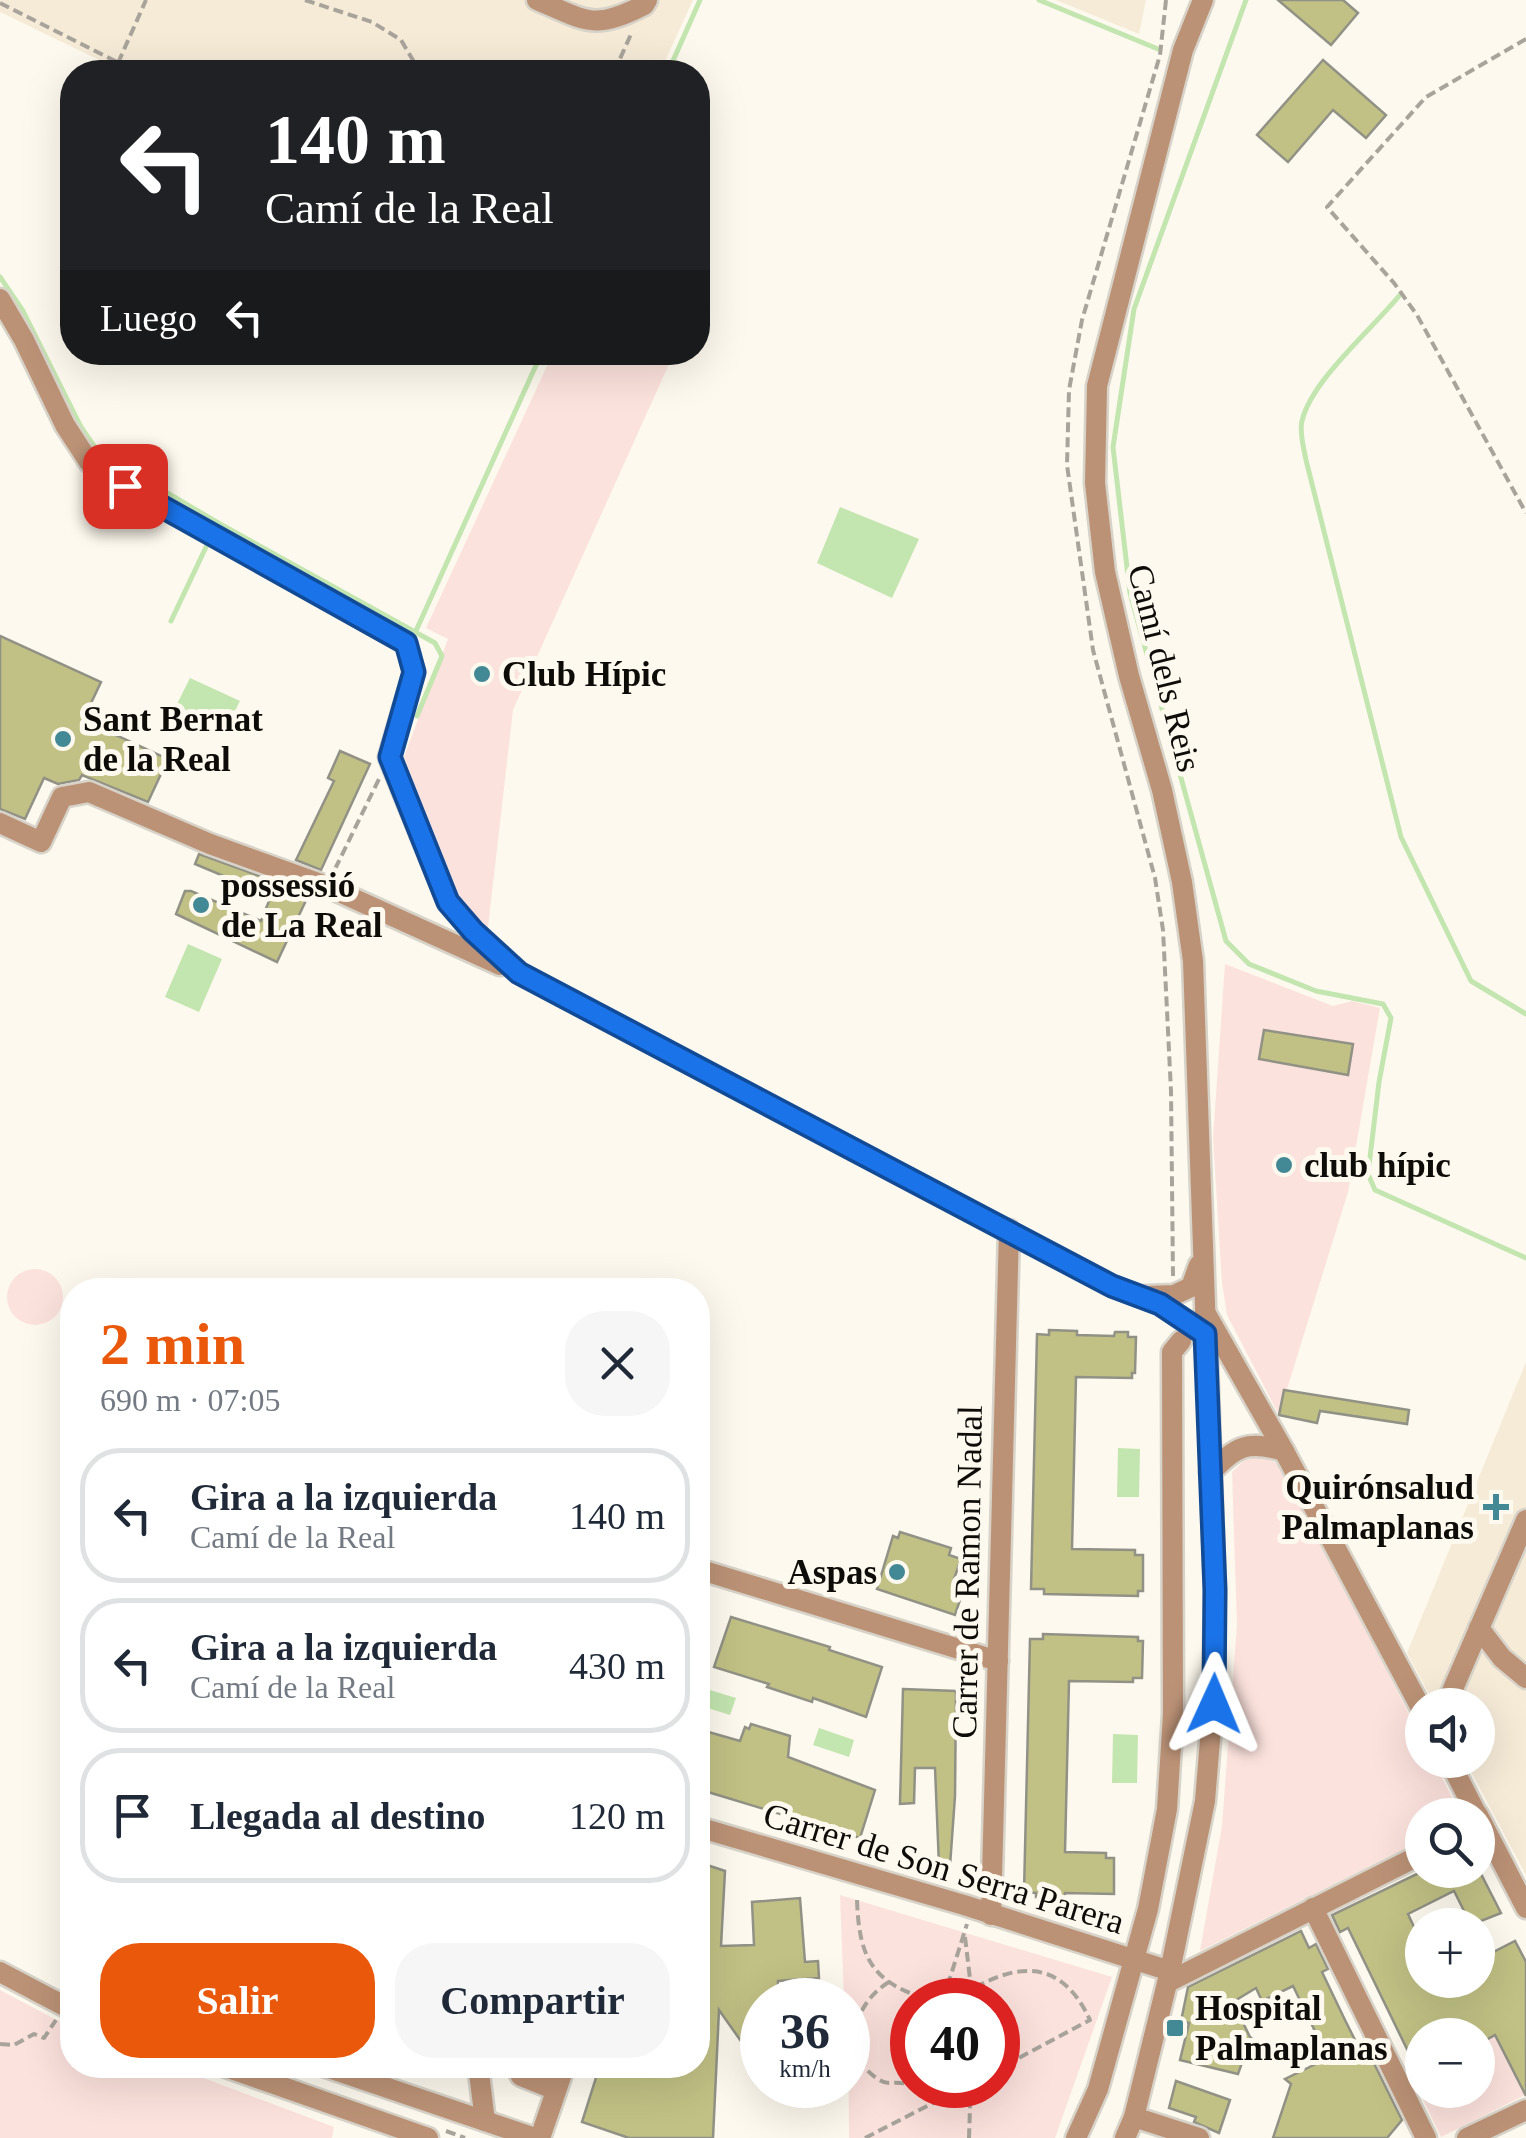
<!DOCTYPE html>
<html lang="es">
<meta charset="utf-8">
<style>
:root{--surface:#fff;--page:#f6f6f7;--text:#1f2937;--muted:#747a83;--line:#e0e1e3;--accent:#ea580c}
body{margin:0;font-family:Georgia,serif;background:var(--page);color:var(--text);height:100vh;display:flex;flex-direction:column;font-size:38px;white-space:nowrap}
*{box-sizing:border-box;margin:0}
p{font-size:32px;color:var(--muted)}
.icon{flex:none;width:55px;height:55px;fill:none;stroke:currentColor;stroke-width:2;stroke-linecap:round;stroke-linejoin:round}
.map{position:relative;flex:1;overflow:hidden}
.sheet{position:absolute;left:60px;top:1278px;width:650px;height:800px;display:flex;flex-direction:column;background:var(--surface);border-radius:40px;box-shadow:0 10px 40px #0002}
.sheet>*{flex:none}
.top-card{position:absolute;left:60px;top:60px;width:650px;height:305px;border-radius:40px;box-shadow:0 10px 40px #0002;background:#202124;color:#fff;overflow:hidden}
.controls{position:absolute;left:1405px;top:1688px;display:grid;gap:20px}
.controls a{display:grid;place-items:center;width:90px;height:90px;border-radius:50%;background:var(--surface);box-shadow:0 10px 40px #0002;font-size:50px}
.speed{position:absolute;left:740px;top:1978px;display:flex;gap:20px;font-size:50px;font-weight:700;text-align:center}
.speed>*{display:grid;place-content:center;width:130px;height:130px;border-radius:50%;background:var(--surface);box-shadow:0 10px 40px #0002;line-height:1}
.speed small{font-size:25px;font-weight:400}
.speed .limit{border:15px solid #d22;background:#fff;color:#111}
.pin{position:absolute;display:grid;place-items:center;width:85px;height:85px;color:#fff;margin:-42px;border-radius:20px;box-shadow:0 5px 15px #0006}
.me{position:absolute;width:110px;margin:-55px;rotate:1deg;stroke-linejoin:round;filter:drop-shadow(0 0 8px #0008)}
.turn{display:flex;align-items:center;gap:35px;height:210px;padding:0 40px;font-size:45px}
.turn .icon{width:130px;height:130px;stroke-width:2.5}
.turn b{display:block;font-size:70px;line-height:85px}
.then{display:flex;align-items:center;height:95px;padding:0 40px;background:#0003;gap:20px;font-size:38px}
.round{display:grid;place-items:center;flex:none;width:105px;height:105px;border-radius:40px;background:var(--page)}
.headline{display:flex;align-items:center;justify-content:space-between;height:170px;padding:0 40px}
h1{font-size:60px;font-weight:700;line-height:75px;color:var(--accent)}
.cta{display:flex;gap:20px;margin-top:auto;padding:20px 40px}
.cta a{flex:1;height:115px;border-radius:40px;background:var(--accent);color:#fff;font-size:40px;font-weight:700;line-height:115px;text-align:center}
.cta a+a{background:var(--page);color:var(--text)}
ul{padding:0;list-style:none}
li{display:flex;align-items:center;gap:30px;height:135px;margin:0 20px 15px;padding:0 20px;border:5px solid var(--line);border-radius:40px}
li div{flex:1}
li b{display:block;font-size:38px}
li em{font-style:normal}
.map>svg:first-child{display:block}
.built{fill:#f6ebd7}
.green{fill:#fce2dd;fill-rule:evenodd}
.water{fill:#c3e5af}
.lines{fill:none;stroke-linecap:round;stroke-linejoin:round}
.stream{stroke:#c3e5af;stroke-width:5}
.building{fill:#c1c185;stroke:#919285;stroke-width:2.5}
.minor-casing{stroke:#d8d3c9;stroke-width:25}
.path{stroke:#a8a49b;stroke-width:4;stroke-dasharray:10 5;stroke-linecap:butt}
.minor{stroke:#bb9276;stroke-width:20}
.route-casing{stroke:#114b97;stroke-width:25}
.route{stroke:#1a73e8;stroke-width:18}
.poi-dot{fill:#438895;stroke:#fef9ee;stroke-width:4}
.labels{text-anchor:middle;stroke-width:10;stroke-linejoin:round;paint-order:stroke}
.street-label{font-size:35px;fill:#0e0c08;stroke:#fef9ee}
.poi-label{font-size:35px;font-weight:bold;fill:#0e0c08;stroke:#fef9ee;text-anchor:start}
</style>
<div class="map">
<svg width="1526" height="2138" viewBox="0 0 1526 2138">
<rect width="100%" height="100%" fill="#fef9ee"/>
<!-- built -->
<g class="built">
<polygon points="0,0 693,0 660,72 124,72 0,12"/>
<polygon points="1056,0 1146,0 1139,34"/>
<polygon points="1526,1362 1526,1875 1465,1760 1478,1760 1478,1705 1435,1705 1407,1653"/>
</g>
<!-- green -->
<g class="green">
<polygon points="553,353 674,353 513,710 488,927 473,922 455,903 404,757 448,639 426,628"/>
<polygon points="1225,964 1333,1006 1352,1001 1380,1008 1348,1192 1279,1415 1227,1315 1222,1283 1213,1138"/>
<circle cx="35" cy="1297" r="28"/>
<polygon points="1262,1456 1284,1467 1422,1740 1422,1760 1433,1760 1461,1815 1422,1815 1422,1840 1200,1951 1222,1826 1237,1625 1232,1472 1245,1460"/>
<path d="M840 1895 1112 1977 1055 2138H849L848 2000H844ZM912 2000H998V2085H912Z"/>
<polygon points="0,1990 72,2028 72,2065 169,2065 334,2127 332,2138 0,2138"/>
<polygon points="1495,2035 1525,2095 1441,2137 1418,2089 1478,2090 1478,2044"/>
</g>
<!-- water -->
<g class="water">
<polygon points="840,507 919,539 892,598 817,563"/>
<polygon points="190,678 240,701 226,729 176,706"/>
<polygon points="188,944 222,959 199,1012 165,997"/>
<polygon points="1118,1448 1140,1449 1139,1497 1117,1497"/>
<polygon points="700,1687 736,1698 730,1715 698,1705"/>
<polygon points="819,1728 854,1740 849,1757 813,1745"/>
<polygon points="1113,1734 1138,1735 1137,1783 1112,1783"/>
</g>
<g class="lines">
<!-- stream -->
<g class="stream">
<polyline points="1039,0 1158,49"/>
<polyline points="1246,0 1134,309 1113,447 1130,593 1226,941 1249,964 1316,991 1383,1004 1391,1018 1379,1082 1368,1174 1375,1190 1526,1258"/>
<polyline points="668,72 700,0"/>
<polyline points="0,277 23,311 81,427 98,452 220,524 435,643 442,656 417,716"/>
<path d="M1399 296C1372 329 1311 381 1302 421 1299 432 1304 449 1306 460L1401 837 1471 981 1526 1014"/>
<polyline points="171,621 207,545"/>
<polyline points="415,633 542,352"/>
</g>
</g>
<!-- building -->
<g class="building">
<polygon points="1278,0 1343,0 1358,13 1331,45"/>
<polygon points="1323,60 1386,115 1366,138 1333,110 1288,162 1257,135"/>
<polygon points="0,636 101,682 83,720 168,759 148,802 82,775 79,780 58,784 44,778 25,819 0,809"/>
<polygon points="340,751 370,764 321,870 296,860 334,781 328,778"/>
<polygon points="199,854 309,894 277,962 176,914 185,891 191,891 261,921 271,896 195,864"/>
<polygon points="1264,1030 1353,1044 1348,1075 1259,1059"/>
<polygon points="1049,1330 1077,1331 1077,1335 1114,1336 1115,1332 1128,1332 1128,1337 1136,1337 1135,1373 1132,1373 1132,1378 1076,1377 1072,1549 1135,1550 1135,1555 1143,1555 1143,1591 1138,1591 1138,1596 1044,1594 1044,1589 1031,1589 1037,1334 1049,1335"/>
<polygon points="1284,1390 1409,1410 1407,1424 1320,1411 1317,1423 1279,1415"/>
<polygon points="900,1532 951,1548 949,1555 961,1559 954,1579 960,1581 955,1598 960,1600 955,1615 877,1589 893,1536 898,1538"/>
<polygon points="731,1617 830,1647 829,1650 882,1667 866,1717 813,1698 812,1702 767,1687 769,1684 714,1667"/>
<polygon points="1043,1634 1138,1637 1138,1641 1143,1641 1142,1678 1133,1678 1133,1682 1069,1681 1065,1852 1106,1853 1106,1858 1114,1858 1114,1894 1065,1893 1064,1898 1036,1897 1036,1893 1024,1892 1030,1639 1043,1639"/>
<polygon points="903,1689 956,1691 955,1796 950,1866 939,1866 935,1768 915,1768 914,1803 900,1804"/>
<polygon points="751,1724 790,1736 788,1757 875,1790 860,1838 698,1789 698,1732 703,1734 705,1731 740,1741 745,1727 749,1729"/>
<polygon points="698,1862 725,1871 721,1946 754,1945 752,1902 800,1898 805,1962 818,1961 819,1978 778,1981 777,2000 762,2000 762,2044 743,2044 719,2010 713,2138 629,2138 582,2122 600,2065 698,2065"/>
<polygon points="1425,1870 1479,1870 1501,1913 1471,1925 1454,1891 1408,1914 1422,1944 1422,1980 1478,1980 1478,1960 1515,1941 1526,1962 1526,2096 1495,2035 1479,2044 1478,2035 1422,2035 1422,2080 1348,1928 1340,1932 1332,1915"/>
<polygon points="1301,1931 1309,1948 1316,1944 1328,1969 1322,1972 1345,2020 1357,2044 1363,2041 1402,2120 1387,2138 1273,2138 1291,2084 1285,2079 1328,2058 1293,1986 1262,2001 1256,1988 1233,2002 1250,2037 1256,2042 1250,2063 1243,2060 1238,2074 1180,2060 1189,2023 1181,2021 1188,1987"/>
<polygon points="1176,2081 1230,2100 1219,2133 1194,2122 1196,2117 1169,2108"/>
</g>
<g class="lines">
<defs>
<g id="minor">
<path d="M537 0C587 21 593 31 644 5L647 0"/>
<polyline points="0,299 24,340 65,425 89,462 125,486 406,643 414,672 389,757 448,902 473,931 519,973 1112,1286 1161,1304 1205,1334"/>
<polyline points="0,823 41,842 62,797 89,792 210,844 326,886 500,965"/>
<polyline points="1146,1296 1174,1295 1191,1287 1199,1265"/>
<polyline points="1205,1312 1284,1451 1422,1710"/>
<path d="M1210 1473C1237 1446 1246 1440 1284 1451"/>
<polyline points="698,1569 998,1661"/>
<polyline points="1479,1628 1502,1658 1526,1678"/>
<polyline points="1446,1705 1526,1520"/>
<polyline points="1449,1760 1477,1815"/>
<polyline points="1478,1815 1526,1908"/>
<polyline points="698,1827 964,1905 1170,1971"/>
<polyline points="1313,1908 1426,2138"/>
<polyline points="991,1915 1009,1230"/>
<polyline points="0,1972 72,2010"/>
<polyline points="1168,1982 1422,1854"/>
<polyline points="220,2065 428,2138"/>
<polyline points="320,2065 535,2138"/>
<polyline points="478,2065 485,2121"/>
<polyline points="515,2065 521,2076 556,2090"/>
<polyline points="1134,2117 1199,2138"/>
<polyline points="540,2138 565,2065"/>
<polyline points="1076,2138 1098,2089 1148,1909 1167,1809 1173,1714 1172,1352 1181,1341"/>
<polyline points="1125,2138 1134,2117 1170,1971 1205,1801 1213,1704 1215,1590 1193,961 1182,882 1162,790 1129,676 1105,572 1095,483 1097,386 1183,50 1203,0"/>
<polyline points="1467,2138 1526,2110"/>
</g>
</defs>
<!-- minor casing -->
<use href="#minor" class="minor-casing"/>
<!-- path -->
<g class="path">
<polyline points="305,0 372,22 401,40 420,72"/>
<polyline points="1166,0 1160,55 1082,320 1069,390 1067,465 1093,650 1155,878 1163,930 1171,1091 1173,1276"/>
<polyline points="0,3 137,72"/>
<polyline points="1526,39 1426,97 1327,207 1394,283 1417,315 1526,513"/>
<polyline points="118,63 146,0"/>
<polyline points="614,72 632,32"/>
<polyline points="335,869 379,779"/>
<path d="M857 1900C859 1958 872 1983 930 2000"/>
<polyline points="965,1937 971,1987"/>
<path d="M889 1982C854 2003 838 2054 878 2079 886 2085 891 2082 901 2083 915 2084 932 2092 946 2097"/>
<polyline points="943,2000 967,1924"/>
<path d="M972 2000 971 1990C1022 1960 1063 1962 1090 2020L998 2069"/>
<polyline points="0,2044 14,2045 34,2034 44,2038 56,2020"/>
<polyline points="961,2085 970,2107 969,2138"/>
<polyline points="446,2131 465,2138"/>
<polyline points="865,2138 968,2085"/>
</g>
<!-- minor -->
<use href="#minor" class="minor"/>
</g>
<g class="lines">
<defs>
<polyline id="route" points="125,486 406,643 414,672 390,757 448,902 473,931 519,973 1112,1286 1160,1304 1205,1334 1215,1590 1214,1704"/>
</defs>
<!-- route casing -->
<use href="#route" class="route-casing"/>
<!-- route -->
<use href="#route" class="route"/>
</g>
<!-- markers -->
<g class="poi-dot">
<circle cx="482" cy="674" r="10"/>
<circle cx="63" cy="739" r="10"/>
<circle cx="201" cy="905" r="10"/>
<circle cx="1284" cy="1165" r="10"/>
<path d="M1491 1492h10v10h10v10h-10v10h-10v-10h-10v-10h10z"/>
<circle cx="897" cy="1572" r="10"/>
<rect x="1165" y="2018" width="20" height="20" rx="5"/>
</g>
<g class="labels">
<!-- street labels -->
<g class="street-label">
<text transform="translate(1165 668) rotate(76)" y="12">Camí dels Reis</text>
<text transform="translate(967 1572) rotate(-89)" y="12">Carrer de Ramon Nadal</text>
<text transform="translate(944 1868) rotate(17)" y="12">Carrer de Son Serra Parera</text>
</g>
<!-- poi labels -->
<g class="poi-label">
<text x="502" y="686">Club Hípic</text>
<text x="83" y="731">Sant Bernat<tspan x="83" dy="40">de la Real</tspan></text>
<text x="221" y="897">possessió<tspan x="221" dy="40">de La Real</tspan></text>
<text x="1304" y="1177">club hípic</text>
<text x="1474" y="1499" text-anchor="end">Quirónsalud<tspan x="1474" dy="40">Palmaplanas</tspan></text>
<text x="877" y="1584" text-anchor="end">Aspas</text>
<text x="1195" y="2020">Hospital<tspan x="1195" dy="40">Palmaplanas</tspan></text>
</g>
</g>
</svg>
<div class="controls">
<a><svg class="icon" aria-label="sound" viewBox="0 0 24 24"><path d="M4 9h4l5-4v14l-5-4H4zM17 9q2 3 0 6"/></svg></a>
<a><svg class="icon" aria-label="search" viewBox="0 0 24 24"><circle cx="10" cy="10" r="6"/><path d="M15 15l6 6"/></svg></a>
<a>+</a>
<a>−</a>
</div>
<div class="speed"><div>36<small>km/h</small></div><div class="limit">40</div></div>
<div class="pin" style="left:125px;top:486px;background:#d93025"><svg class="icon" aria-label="arrive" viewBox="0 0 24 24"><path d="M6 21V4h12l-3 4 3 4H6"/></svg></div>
<svg class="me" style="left:1214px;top:1704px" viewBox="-20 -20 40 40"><path d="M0-17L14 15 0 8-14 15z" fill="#1a73e8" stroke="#fff" stroke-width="4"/></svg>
<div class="top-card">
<div class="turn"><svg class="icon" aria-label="left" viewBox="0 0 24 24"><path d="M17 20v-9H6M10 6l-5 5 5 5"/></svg><div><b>140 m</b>Camí de la Real</div></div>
<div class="then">Luego<svg class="icon" aria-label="left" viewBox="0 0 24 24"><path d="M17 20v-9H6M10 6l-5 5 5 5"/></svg></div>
</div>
<section class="sheet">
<div class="headline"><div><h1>2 min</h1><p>690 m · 07:05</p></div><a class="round"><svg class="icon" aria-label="close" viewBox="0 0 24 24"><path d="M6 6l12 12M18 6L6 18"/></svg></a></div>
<ul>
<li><svg class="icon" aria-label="left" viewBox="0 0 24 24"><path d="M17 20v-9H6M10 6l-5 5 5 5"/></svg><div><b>Gira a la izquierda</b><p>Camí de la Real</p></div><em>140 m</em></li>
<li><svg class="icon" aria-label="left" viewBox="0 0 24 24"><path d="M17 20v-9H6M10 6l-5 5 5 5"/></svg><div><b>Gira a la izquierda</b><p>Camí de la Real</p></div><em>430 m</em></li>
<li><svg class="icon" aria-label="arrive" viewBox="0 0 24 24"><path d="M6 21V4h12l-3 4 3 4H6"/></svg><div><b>Llegada al destino</b></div><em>120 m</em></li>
</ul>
<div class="cta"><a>Salir</a><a>Compartir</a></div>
</section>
</div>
